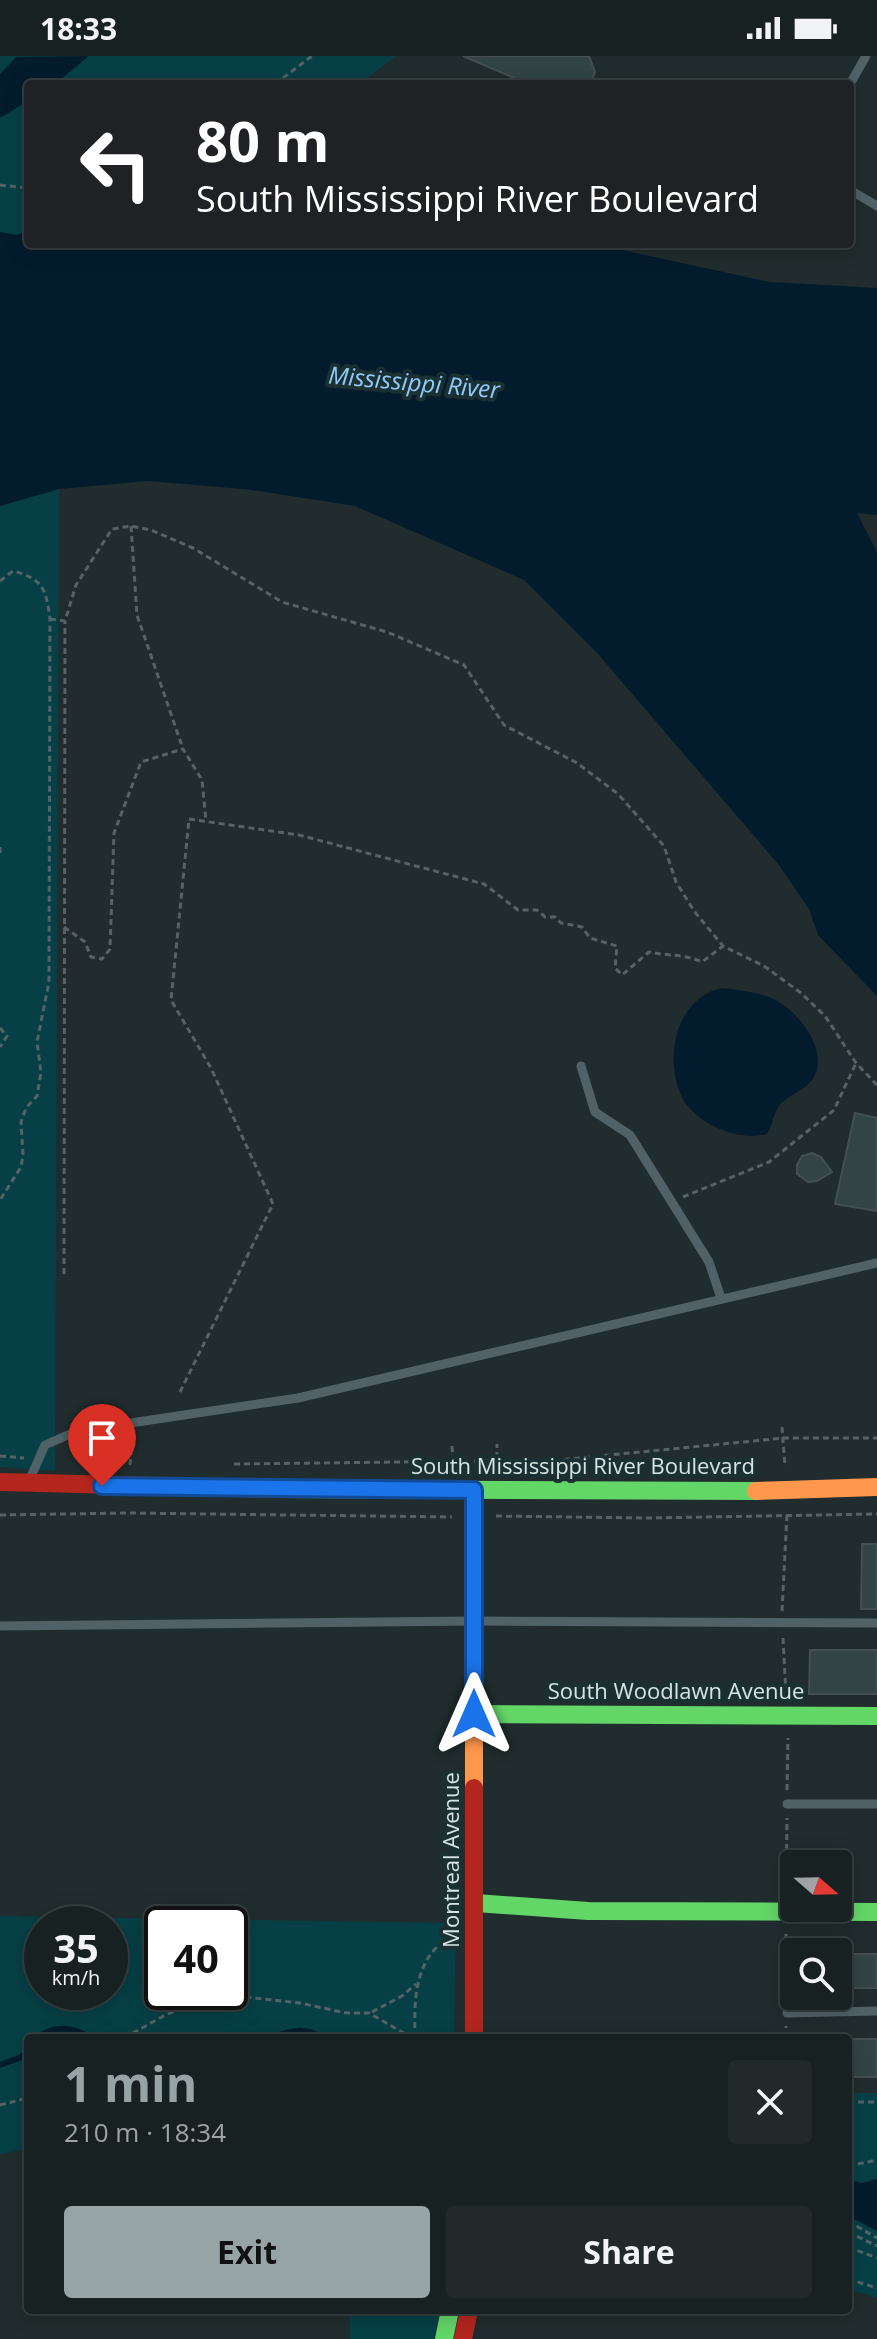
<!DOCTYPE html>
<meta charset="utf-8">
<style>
:root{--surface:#182122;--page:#21292a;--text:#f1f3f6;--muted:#9fa3a5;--line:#363e40;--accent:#97a4a5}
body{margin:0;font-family:"Open Sans",sans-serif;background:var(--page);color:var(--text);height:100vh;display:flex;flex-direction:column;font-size:30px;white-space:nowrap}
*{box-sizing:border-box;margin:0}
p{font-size:26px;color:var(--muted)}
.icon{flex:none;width:44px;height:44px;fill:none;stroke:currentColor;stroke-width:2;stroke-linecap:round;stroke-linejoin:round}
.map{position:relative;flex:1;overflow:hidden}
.side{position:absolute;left:24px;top:1978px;width:828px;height:280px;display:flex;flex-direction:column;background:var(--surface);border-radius:8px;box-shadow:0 4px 20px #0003,0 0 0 2px var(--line)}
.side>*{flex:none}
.top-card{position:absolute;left:24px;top:24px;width:830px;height:168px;border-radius:8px;box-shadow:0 4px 20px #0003,0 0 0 2px var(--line);background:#202124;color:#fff;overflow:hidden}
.needle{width:52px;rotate:110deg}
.fabs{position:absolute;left:780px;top:1794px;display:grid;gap:16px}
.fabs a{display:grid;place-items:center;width:72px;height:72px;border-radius:8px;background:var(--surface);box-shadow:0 4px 20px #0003,0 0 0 2px var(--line);font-size:40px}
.speed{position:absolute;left:24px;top:1850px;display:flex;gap:16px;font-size:40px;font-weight:700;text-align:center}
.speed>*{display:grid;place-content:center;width:104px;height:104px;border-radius:50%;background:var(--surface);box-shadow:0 4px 20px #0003,0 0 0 2px var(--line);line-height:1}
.speed small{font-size:20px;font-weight:400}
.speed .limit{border:4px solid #111;border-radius:12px;background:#fff;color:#111}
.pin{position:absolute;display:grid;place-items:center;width:68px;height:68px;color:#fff;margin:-82px -34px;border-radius:50% 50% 50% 0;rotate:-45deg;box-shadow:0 0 8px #0007}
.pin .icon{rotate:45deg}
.me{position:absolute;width:88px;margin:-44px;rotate:0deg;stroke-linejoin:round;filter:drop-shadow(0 0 6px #0008)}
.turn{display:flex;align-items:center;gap:28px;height:168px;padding:0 40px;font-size:36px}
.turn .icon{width:104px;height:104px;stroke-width:2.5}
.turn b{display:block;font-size:56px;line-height:68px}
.round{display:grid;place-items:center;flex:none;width:84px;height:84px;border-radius:8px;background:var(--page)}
.summary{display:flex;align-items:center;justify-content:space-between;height:136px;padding:0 40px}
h1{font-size:48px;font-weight:700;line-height:60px;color:var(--accent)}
.button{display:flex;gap:16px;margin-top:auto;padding:16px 40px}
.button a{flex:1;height:92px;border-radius:8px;background:var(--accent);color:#111;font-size:32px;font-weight:700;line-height:92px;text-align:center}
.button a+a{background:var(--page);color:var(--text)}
.status{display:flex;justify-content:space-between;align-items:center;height:56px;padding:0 40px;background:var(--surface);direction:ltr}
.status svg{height:22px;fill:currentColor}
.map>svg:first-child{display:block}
.green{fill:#064046;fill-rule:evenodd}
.water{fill:#031c2d}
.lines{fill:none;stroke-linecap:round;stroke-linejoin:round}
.stream{stroke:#031c2d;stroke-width:6}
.building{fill:#324444;stroke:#454f4f;stroke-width:2}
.path{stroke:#556267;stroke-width:3;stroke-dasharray:6 4;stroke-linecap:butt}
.lane{stroke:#506268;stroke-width:9}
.fast{stroke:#63d668;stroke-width:18}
.slow{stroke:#ff974d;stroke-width:18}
.jam{stroke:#b3261e;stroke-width:18}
.route-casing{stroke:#114b97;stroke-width:20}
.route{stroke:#1a73e8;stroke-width:14}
.labels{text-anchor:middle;stroke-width:8;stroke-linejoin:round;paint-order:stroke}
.street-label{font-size:22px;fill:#d7e4e5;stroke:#1a3033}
.water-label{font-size:24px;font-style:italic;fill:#90cbfb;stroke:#1a3033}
</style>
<div class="status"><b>18:33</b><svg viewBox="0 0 49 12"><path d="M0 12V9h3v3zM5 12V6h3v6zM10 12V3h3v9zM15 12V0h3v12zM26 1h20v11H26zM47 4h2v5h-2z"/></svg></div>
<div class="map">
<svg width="877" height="2283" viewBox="0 0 877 2283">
<rect width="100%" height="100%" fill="#202c2d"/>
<!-- green -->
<g class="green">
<polygon points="0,0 396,0 360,28 28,28 28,175 16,179 0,176"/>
<polygon points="59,433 55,1415 0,1411 0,450"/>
<path d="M0 1860 456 1867 454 1982H28V2093L0 2098ZM110 1868V1936H42V1868ZM230 1868V1936H162V1868Z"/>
<polygon points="848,2037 877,2037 877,2242 848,2233"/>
<polygon points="350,2254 440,2254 434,2283 350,2283"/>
</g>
<!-- water -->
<g class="water">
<polygon points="89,0 55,28 28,28 28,45 0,62 0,18 16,1"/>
<polygon points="28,175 28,188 594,188 770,226 877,232 877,459 857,457 877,496 877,940 818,879 809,853 779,809 598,598 524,524 355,450 253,434 148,425 59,433 0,450 0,176 16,179"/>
<path d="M722 932C738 934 757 936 771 942 796 952 826 990 816 1017 809 1033 796 1035 784 1045 773 1053 774 1067 767 1078 739 1086 694 1068 681 1039 664 1000 676 942 722 932Z"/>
<polygon points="877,2123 877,2175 848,2160 848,2124 862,2127"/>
</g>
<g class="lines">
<!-- stream -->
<g class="stream">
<path d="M37 1982C54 1969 73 1971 91 1982"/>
<path d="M273 1982C290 1974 306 1971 322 1982"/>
<polyline points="0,2009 22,2001 28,1993"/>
</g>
</g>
<!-- building -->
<g class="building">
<polygon points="463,0 589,0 595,16 590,28 528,28"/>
<polygon points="855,1057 877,1062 877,1155 835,1148"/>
<polygon points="812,1097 821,1101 832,1116 817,1125 808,1126 797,1118 797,1109 802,1100"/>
<polygon points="862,1488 877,1488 877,1553 861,1553"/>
<polygon points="810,1594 877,1594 877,1638 809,1638"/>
<rect x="838" y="1898" width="39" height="34"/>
<rect x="848" y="1983" width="29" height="38"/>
</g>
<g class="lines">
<!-- path -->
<g class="path">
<polyline points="275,28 312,0"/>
<polyline points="0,129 28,132"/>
<polyline points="131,470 137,559 183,693"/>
<path d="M0 525 13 515C44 523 46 534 50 563L49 926 37 986 41 1017 37 1040 26 1052 21 1066 23 1099 21 1111 0 1144"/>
<polyline points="50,563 65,565 76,529 112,473 131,470 151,474 193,492 282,546 387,576 464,609 504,669 577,707 618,738 664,790 676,826 694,855 723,890 764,910 801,937 825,960 856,1007 877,1029"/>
<polyline points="0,791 0,797"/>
<polyline points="64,871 85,886 91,901 102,903 110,893 114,777 141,706 183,693 202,724 206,765"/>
<polyline points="0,972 7,980 0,991"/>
<polyline points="683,1141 769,1106 834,1054 856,1007"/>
<polyline points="64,1218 65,565"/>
<path d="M180 1336 273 1148 211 1012 171 944 189 763 299 779 484 828 518 854H537L545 861H555L561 867 582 871 590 882 617 890 615 912 622 919 649 896C667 900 686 898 702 906L723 890"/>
<polyline points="782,1371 785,1411"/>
<polyline points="452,1390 453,1406"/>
<polyline points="0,1400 24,1402"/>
<polyline points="234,1408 558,1404 784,1382 877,1382"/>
<polyline points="130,1409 131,1397"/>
<polyline points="497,1412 497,1388"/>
<polyline points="0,1459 127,1457 452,1461"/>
<polyline points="496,1460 647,1462 877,1458"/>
<polyline points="782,1555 787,1458"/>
<polyline points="783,1582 786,1639"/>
<polyline points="787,1734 788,1682"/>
<polyline points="786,1834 787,1762"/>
<polyline points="786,1878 786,1942"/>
<polyline points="372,1956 402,1940 416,1928"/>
<polyline points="124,1982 167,1958 205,1945 245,1941 300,1947 346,1957 369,1957 412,1982"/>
<path d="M415 1982C414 1942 414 1902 452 1879"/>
<polyline points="786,1982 786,1970"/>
<polyline points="848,2046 877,2046"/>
<polyline points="0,2049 28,2042"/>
<polyline points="848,2110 877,2104"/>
<polyline points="848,2165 877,2182"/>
<polyline points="848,2176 877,2190"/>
<polyline points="848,2191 877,2202"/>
<polyline points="848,2223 877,2232"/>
</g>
<!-- lane -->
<g class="lane">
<polyline points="850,28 866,0"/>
<polyline points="850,134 877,150"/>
<polyline points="581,1010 595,1056 630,1079 709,1206 721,1242"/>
<polyline points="29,1425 45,1389 77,1375 298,1342 877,1207"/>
<polyline points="0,1570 475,1565 877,1567"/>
<polyline points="787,1748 877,1748"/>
<polyline points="787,1957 877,1955"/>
</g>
<!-- fast -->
<g class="fast">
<polyline points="273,1433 756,1435"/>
<polyline points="474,1658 877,1660"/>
<polyline points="476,1847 588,1855 877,1856"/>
<polyline points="444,2283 450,2254"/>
</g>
<!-- slow -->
<g class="slow">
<polyline points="474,1434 474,1732"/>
<polyline points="756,1435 877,1431"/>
</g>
<!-- jam -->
<g class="jam">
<polyline points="0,1426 273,1433"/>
<polyline points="474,1732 474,1982"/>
<polyline points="463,2283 469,2254"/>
</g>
</g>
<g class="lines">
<defs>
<polyline id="route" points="102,1430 474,1434 474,1658"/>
</defs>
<!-- route casing -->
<use href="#route" class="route-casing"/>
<!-- route -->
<use href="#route" class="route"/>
</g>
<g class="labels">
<!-- street labels -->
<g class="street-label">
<text x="583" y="1418">South Mississippi River Boulevard</text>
<text x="676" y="1643">South Woodlawn Avenue</text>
<text transform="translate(451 1804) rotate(-90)" y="8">Montreal Avenue</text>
</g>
<!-- water labels -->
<g class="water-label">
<text transform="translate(414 327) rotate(5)" y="8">Mississippi River</text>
</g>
</g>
</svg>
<div class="fabs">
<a><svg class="needle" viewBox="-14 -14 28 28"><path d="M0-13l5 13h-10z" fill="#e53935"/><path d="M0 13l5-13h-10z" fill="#9fa3a5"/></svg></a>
<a><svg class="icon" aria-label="search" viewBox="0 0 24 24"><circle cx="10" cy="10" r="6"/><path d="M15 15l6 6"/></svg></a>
</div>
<div class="speed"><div>35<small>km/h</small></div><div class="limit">40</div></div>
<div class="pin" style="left:102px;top:1430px;background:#d93025"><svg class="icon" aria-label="arrive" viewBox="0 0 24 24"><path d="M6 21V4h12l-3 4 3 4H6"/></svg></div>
<svg class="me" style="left:474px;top:1658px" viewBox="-20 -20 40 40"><path d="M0-17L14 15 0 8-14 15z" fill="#1a73e8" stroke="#fff" stroke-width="4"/></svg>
<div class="top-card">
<div class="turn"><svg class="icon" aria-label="left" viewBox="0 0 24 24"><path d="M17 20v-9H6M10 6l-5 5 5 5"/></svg><div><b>80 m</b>South Mississippi River Boulevard</div></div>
</div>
<section class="side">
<div class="summary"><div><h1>1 min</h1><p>210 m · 18:34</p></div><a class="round"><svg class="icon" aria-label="close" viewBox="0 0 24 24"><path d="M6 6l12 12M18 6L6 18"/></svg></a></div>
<div class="button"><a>Exit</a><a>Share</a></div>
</section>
</div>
